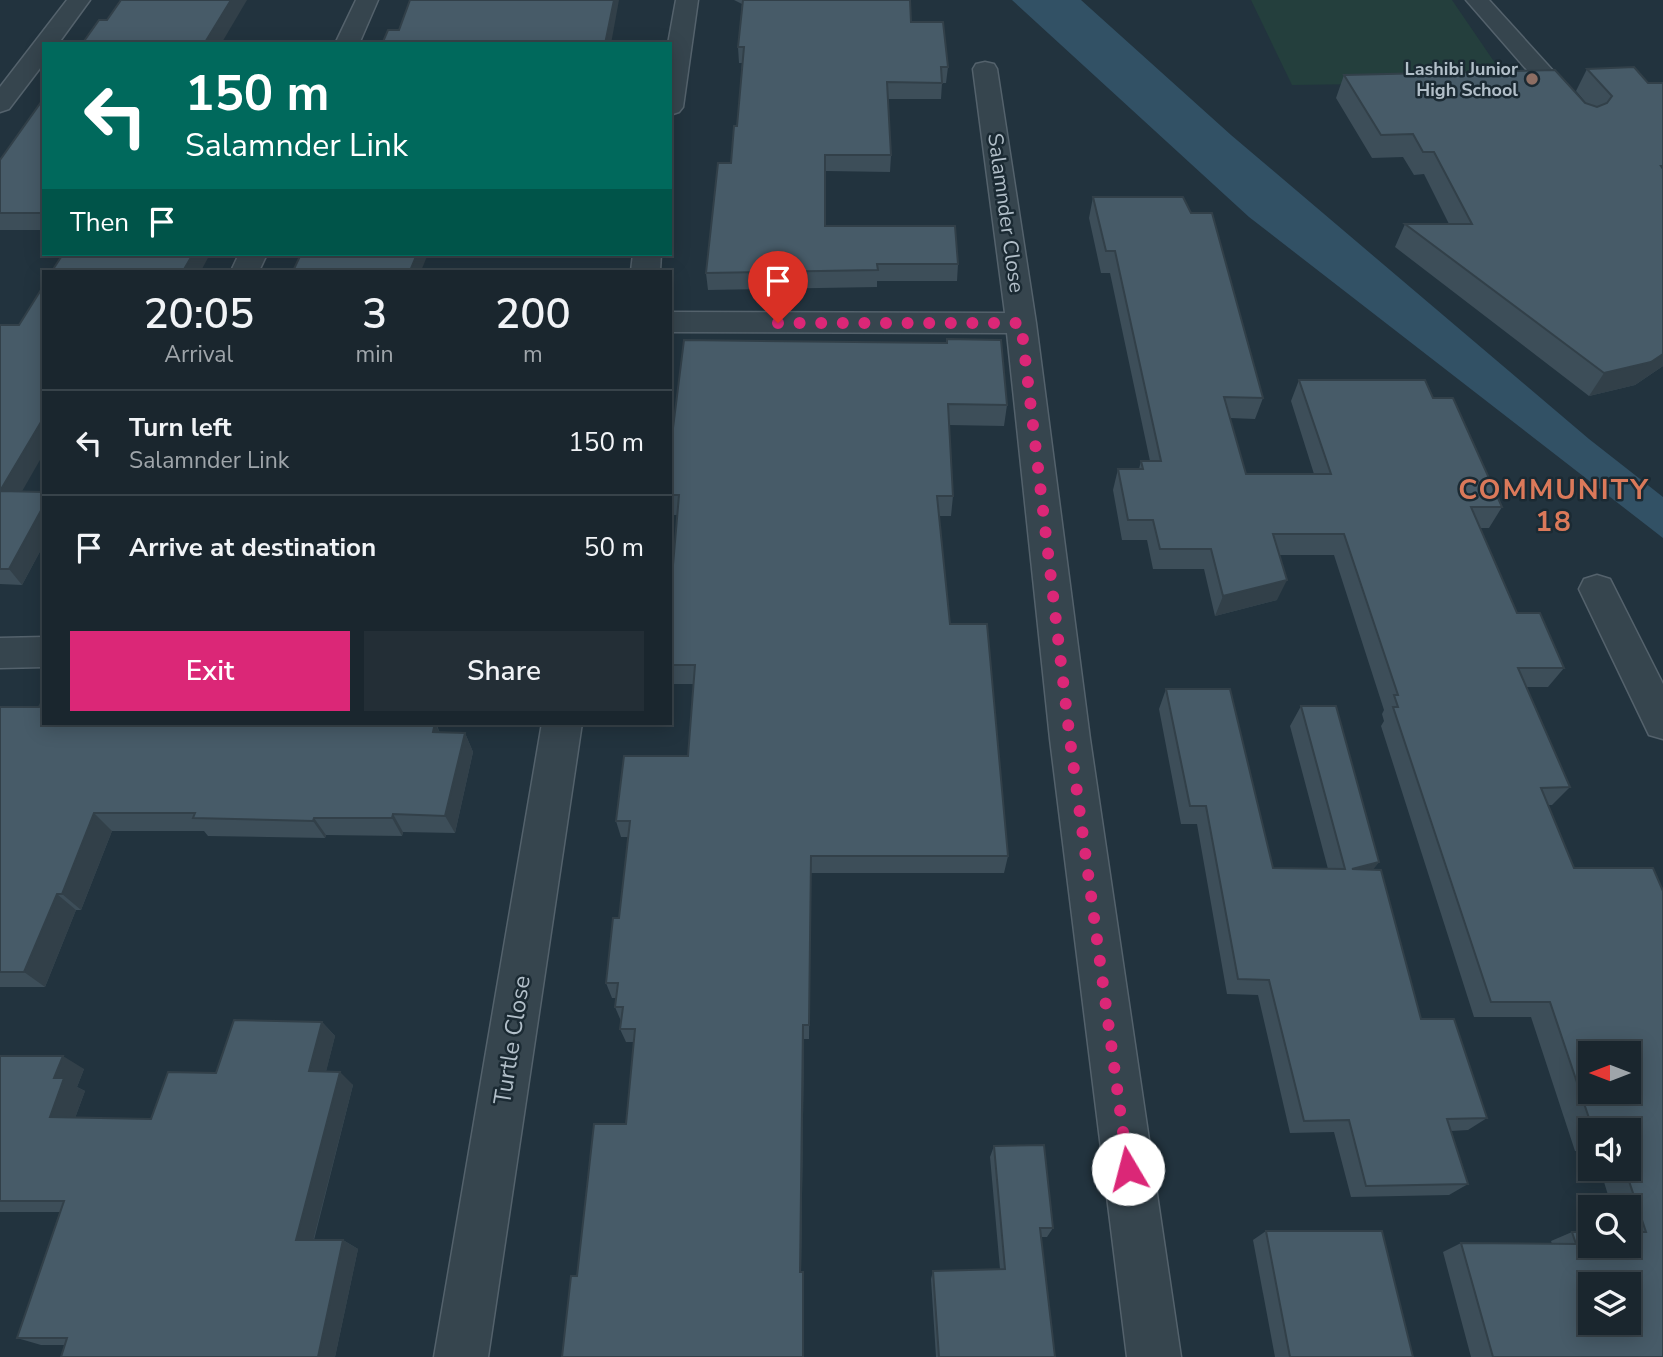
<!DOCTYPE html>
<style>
:root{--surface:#1a262e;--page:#232e36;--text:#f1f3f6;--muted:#9fa5aa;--line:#38434a;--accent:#db2777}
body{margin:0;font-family:"Nunito Sans",sans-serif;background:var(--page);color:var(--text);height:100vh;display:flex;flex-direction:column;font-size:26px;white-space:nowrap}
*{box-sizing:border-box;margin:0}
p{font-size:23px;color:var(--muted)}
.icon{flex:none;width:38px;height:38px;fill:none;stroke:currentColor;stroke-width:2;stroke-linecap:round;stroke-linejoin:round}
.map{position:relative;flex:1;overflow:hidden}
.drawer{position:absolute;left:42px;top:270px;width:630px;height:455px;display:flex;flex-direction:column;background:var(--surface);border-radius:0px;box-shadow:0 4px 18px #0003,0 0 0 2px var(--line)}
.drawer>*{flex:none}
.top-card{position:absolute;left:42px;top:42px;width:630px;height:214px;border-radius:0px;box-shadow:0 4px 18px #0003,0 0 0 2px var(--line);background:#00695c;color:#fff;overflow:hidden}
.needle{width:46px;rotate:270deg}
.fabs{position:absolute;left:1578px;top:1041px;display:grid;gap:14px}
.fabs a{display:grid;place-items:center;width:63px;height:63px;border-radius:0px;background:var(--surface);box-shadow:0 4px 18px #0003,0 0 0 2px var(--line);font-size:35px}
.pin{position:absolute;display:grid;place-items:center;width:60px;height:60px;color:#fff;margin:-72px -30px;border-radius:50% 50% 50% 0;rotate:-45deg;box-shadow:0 0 7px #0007}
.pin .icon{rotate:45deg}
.me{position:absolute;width:77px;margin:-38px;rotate:352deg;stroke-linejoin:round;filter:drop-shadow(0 0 5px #0008)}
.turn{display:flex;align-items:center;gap:24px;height:147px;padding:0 28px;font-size:32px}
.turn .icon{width:91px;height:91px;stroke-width:2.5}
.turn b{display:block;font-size:49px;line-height:60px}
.then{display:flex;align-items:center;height:66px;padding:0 28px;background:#0003;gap:14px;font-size:26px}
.eta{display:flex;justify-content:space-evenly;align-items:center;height:119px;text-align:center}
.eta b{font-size:42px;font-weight:600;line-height:49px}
.primary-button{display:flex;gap:14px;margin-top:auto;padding:14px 28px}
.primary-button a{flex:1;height:80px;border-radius:0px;background:var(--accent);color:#fff;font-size:28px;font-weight:600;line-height:80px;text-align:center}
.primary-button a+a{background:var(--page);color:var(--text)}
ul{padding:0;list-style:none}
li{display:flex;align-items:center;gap:21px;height:105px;padding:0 28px;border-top:2px solid var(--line)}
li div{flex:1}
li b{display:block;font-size:26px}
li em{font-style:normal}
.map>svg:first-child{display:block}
.green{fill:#243f3d}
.water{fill:#325165}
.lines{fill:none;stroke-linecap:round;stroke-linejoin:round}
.minor-casing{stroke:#54626c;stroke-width:3}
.minor{fill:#36454e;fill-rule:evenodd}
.wall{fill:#3d4e59}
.shaded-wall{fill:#324049}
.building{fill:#475b68;stroke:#324049;stroke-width:2;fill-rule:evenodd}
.route{stroke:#db2777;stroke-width:12;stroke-dasharray:0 21.6}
.education-dot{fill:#8d6e63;stroke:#1b2a33;stroke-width:2.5}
.labels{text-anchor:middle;stroke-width:5;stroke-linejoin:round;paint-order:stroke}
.far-poi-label{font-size:18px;font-weight:bold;fill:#b2bfc9;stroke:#1b2a33;text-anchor:end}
.street-label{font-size:21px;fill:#b2bfc9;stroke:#1b2a33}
.near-street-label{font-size:24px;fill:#b2bfc9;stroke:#1b2a33}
.district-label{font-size:28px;font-weight:bold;letter-spacing:2px;fill:#db795a;stroke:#1b2a33}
</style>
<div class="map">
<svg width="1663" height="1357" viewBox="0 0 1663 1357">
<rect width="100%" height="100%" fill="#22333e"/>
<!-- green -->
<polygon class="green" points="1251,0 1452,0 1508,82 1292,85"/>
<!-- water -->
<polygon class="water" points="1012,0 1081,0 1231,135 1589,439 1663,497 1663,538 1249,217"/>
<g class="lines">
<defs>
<g id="minor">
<polygon points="67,0 90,0 58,44 44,44 44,63 9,109 0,112 0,87"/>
<polygon points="356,0 378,0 359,44 335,44"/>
<polygon points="676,0 698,0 683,107 679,112 670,115 670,44 668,44"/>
<polygon points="1466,0 1489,0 1585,106 1589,111 1585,116 1576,119 1567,116"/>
<polygon points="985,62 994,64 997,69 1036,323 1090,739 1181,1357 1127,1357 1050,739 1007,333 670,332 670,312 1005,313 973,69 976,64"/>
<polygon points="239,254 267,254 259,271 231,271"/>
<polygon points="633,254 661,254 660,271 631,271"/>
<polygon points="1597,575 1610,579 1663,684 1663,739 1649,735 1579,589 1584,579"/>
<polygon points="44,637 44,667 0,668 0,638"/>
<polygon points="542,723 582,723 488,1357 434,1357"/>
</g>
</defs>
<!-- minor casing -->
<use href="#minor" class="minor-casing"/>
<!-- minor -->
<use href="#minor" class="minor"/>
</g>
<!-- wall -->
<g class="wall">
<polygon points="734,0 910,0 911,22 948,67 946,83 942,83 941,99 888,99 891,155 890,172 826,171 825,226 958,264 957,281 877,281 877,287 708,290 706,273 731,163 737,126 742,63 739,63 738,47 742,4"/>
<polygon points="1587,69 1648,83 1663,83 1663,366 1635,385 1589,396 1395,247 1405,224 1449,224 1424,174 1414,175 1403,157 1372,158 1336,98 1344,75 1587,104 1576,91"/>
<polygon points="44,98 44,230 0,230 0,160"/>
<polygon points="1093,197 1263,398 1255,419 1230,418 1246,474 1314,474 1291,401 1299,380 1433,398 1502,507 1489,528 1480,528 1517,613 1564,668 1548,687 1526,687 1570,787 1552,805 1548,805 1574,868 1653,868 1663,1357 1471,1357 1443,1252 1461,1243 1552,1244 1551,1241 1572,1232 1629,1246 1629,1208 1612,1208 1600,1169 1629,1169 1629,1130 1591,1130 1591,1152 1575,1151 1531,1017 1474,1017 1381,726 1384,721 1382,714 1384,710 1334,555 1279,555 1277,600 1215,616 1204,569 1153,569 1147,540 1122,540 1113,490 1118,469 1139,469 1141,461 1150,461 1110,273 1101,273 1089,218"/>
<polygon points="0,325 22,491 44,492 44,544 22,585 0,584"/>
<polygon points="684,340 1007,405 1004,426 949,425 953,496 951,516 939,516 950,624 1008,856 1004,873 811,873 809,1039 804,1039 801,1272 804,1281 577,1276 626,1124 634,1042 626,1042 620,1029 621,1021 615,1007 616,998 612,998 606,983 619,918 628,837 621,837 616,821 688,756 694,684 670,684 670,600 677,515 670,515 670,452"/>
<polygon points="1166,689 1273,868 1328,869 1290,726 1301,706 1379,862 1373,869 1421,1019 1487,1118 1468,1130 1451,1131 1468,1184 1449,1195 1351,1197 1334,1132 1290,1133 1258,995 1227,994 1197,824 1181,824 1159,709"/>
<polygon points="0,707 39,707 44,723 436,723 440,733 465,733 473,752 455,833 403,832 402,836 326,835 325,838 208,836 204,831 112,831 81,910 76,910 45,987 0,987"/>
<polygon points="322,1022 335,1036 326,1071 353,1085 314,1240 343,1240 358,1249 335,1357 61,1357 65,1345 41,1345 17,1338 61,1212 0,1212 0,1056 84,1069 77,1087 85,1091 75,1118 151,1119 216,1073"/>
<polygon points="994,1146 1053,1228 1047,1237 1041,1237 1055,1357 936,1357 931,1279 933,1271 1000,1269 990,1157"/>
<polygon points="1266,1231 1413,1357 1275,1357 1253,1240"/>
</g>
<!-- shaded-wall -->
<g class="shaded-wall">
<polygon points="231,0 247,0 221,44 204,44"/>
<polygon points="614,0 619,0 611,44 605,44"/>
<polygon points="193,254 210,254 201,271 183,271"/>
<polygon points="417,254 428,254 421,271 410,271"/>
<polygon points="1663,354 1663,366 1635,385 1589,396 1604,373"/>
<polygon points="44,417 44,453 13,507 0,491"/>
<polygon points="44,505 44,544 22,585 9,569"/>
<polygon points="1287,580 1277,600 1215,616 1223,596"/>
<polygon points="435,723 444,741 433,732"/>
<polygon points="465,733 473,752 455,833 445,816"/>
<polygon points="94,813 112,831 81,910 62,894"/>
<polygon points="393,814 403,832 402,836 392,818"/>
<polygon points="314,818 326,835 325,838 313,821"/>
<polygon points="811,856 811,873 809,1039 809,1025"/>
<polygon points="1379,862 1365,880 1352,869"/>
<polygon points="57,894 76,910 45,987 24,972"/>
<polygon points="322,1022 335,1036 323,1084 309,1071"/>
<polygon points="803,1025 804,1039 801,1281 800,1272"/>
<polygon points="63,1056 84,1069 77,1087 85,1091 71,1129 50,1117 54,1078"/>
<polygon points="340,1072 353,1085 311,1249 296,1240"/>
<polygon points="343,1240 358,1249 335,1357 318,1357"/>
<polygon points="803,1272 804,1281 804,1357 803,1357"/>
</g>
<!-- building -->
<g class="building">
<polygon points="121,0 231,0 204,44 82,44 99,20 107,20"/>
<polygon points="410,0 614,0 605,44 382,44 388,30 399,30"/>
<polygon points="743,0 910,0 911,22 943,22 948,67 941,67 942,83 887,82 891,155 825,155 825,226 955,226 958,264 877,264 878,270 706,273 718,163 731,163 734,126 737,126 744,47 738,47"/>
<polygon points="1634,67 1648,83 1663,83 1663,166 1661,166 1663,169 1663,354 1651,362 1604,373 1405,224 1472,224 1434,152 1423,152 1413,134 1381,135 1344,75 1555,70 1585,103 1597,107 1607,103 1612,96 1587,69"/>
<polygon points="44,98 44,213 0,213 0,160"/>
<path d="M1093 197H1183L1191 213H1212L1263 398 1224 397 1246 474H1331L1299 380H1425L1433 398H1453L1502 507H1471L1517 613H1540L1564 668H1518L1570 787 1541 788 1574 868H1653L1663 891V1357H1493L1461 1243 1576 1244 1572 1232H1591V1246H1629V1232H1646L1625 1169H1629V1130H1593L1550 1002H1491L1393 707H1398L1394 695H1398L1344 534H1273L1287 580 1223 596 1211 549H1160L1153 520H1128L1118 469H1143L1141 461H1161L1115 251H1106ZM1591 1054H1629V1092H1591ZM1591 1284H1629V1323H1591Z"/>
<polygon points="63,254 193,254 183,271 52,271"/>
<polygon points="301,254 417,254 410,271 293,271"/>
<polygon points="44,285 44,417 0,491 44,492 44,505 9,569 0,569 0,325 19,325"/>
<polygon points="947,339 1001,340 1007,405 948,404 953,496 937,496 950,624 987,624 1008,856 811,856 809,1025 803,1025 800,1272 803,1272 803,1357 562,1357 571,1276 577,1276 594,1124 626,1124 635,1029 620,1029 623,1007 615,1007 618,983 606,983 613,918 619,918 630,821 616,821 624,756 688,756 695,665 670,665 670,600 679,495 670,495 670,452 684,340 947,343"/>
<polygon points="1166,689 1230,689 1273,868 1345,869 1301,706 1336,706 1379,862 1352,869 1381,870 1421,1019 1454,1019 1487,1118 1447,1119 1468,1184 1366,1186 1349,1120 1304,1121 1269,980 1238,979 1206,806 1190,806"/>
<polygon points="44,697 44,723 435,723 433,732 465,733 445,816 393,814 392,818 314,818 313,821 193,818 195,813 94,813 62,894 57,894 24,972 0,972 0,707 39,707"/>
<polygon points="234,1020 322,1022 309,1071 340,1072 296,1240 343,1240 318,1357 61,1357 67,1338 17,1338 64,1201 0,1201 0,1056 63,1056 54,1078 64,1078 50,1117 151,1119 168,1072 216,1073"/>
<polygon points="1044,1145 1053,1228 1040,1228 1055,1357 939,1357 933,1271 1005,1269 994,1146"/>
<polygon points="1266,1231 1382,1231 1413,1357 1290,1357"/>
</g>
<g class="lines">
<!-- route -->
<polyline class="route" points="778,323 1021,323 1070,740 1128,1169"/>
</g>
<!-- markers -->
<circle class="education-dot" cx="1532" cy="79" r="7"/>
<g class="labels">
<!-- far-poi labels -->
<g class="far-poi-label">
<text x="1518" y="75">Lashibi Junior<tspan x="1518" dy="21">High School</tspan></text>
</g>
<!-- street labels -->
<g class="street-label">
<text transform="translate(1006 213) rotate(82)" y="7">Salamnder Close</text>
</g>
<!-- near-street labels -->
<g class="near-street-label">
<text transform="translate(512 1040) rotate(-81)" y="8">Turtle Close</text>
</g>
<!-- district labels -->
<g class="district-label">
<text x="1554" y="499">COMMUNITY<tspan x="1554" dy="32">18</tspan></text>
</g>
</g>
</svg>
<div class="fabs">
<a><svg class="needle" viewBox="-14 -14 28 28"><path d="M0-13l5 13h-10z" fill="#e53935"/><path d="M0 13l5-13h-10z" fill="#9fa5aa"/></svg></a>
<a><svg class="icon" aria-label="sound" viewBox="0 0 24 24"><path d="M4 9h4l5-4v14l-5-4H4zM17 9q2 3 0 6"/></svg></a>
<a><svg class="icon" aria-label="search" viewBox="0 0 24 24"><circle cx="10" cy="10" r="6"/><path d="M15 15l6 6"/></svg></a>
<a><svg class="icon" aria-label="layers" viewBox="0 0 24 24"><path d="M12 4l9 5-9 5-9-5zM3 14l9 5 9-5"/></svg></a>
</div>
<div class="pin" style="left:778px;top:323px;background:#d93025"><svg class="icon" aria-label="arrive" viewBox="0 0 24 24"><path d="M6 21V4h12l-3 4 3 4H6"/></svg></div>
<svg class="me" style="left:1128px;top:1169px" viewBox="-20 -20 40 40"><circle r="19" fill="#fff"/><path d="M0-13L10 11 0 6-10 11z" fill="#db2777"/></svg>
<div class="top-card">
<div class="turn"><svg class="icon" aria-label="left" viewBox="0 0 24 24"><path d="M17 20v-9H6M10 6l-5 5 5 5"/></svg><div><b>150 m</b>Salamnder Link</div></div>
<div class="then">Then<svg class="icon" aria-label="arrive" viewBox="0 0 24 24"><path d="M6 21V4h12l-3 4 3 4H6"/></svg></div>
</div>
<section class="drawer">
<div class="eta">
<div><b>20:05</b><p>Arrival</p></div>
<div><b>3</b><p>min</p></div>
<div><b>200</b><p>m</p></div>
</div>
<ul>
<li><svg class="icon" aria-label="left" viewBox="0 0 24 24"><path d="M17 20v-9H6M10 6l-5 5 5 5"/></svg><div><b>Turn left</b><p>Salamnder Link</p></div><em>150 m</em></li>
<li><svg class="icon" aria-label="arrive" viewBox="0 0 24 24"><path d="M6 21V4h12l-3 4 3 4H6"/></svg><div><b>Arrive at destination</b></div><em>50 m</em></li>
</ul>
<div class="primary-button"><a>Exit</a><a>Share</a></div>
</section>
</div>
